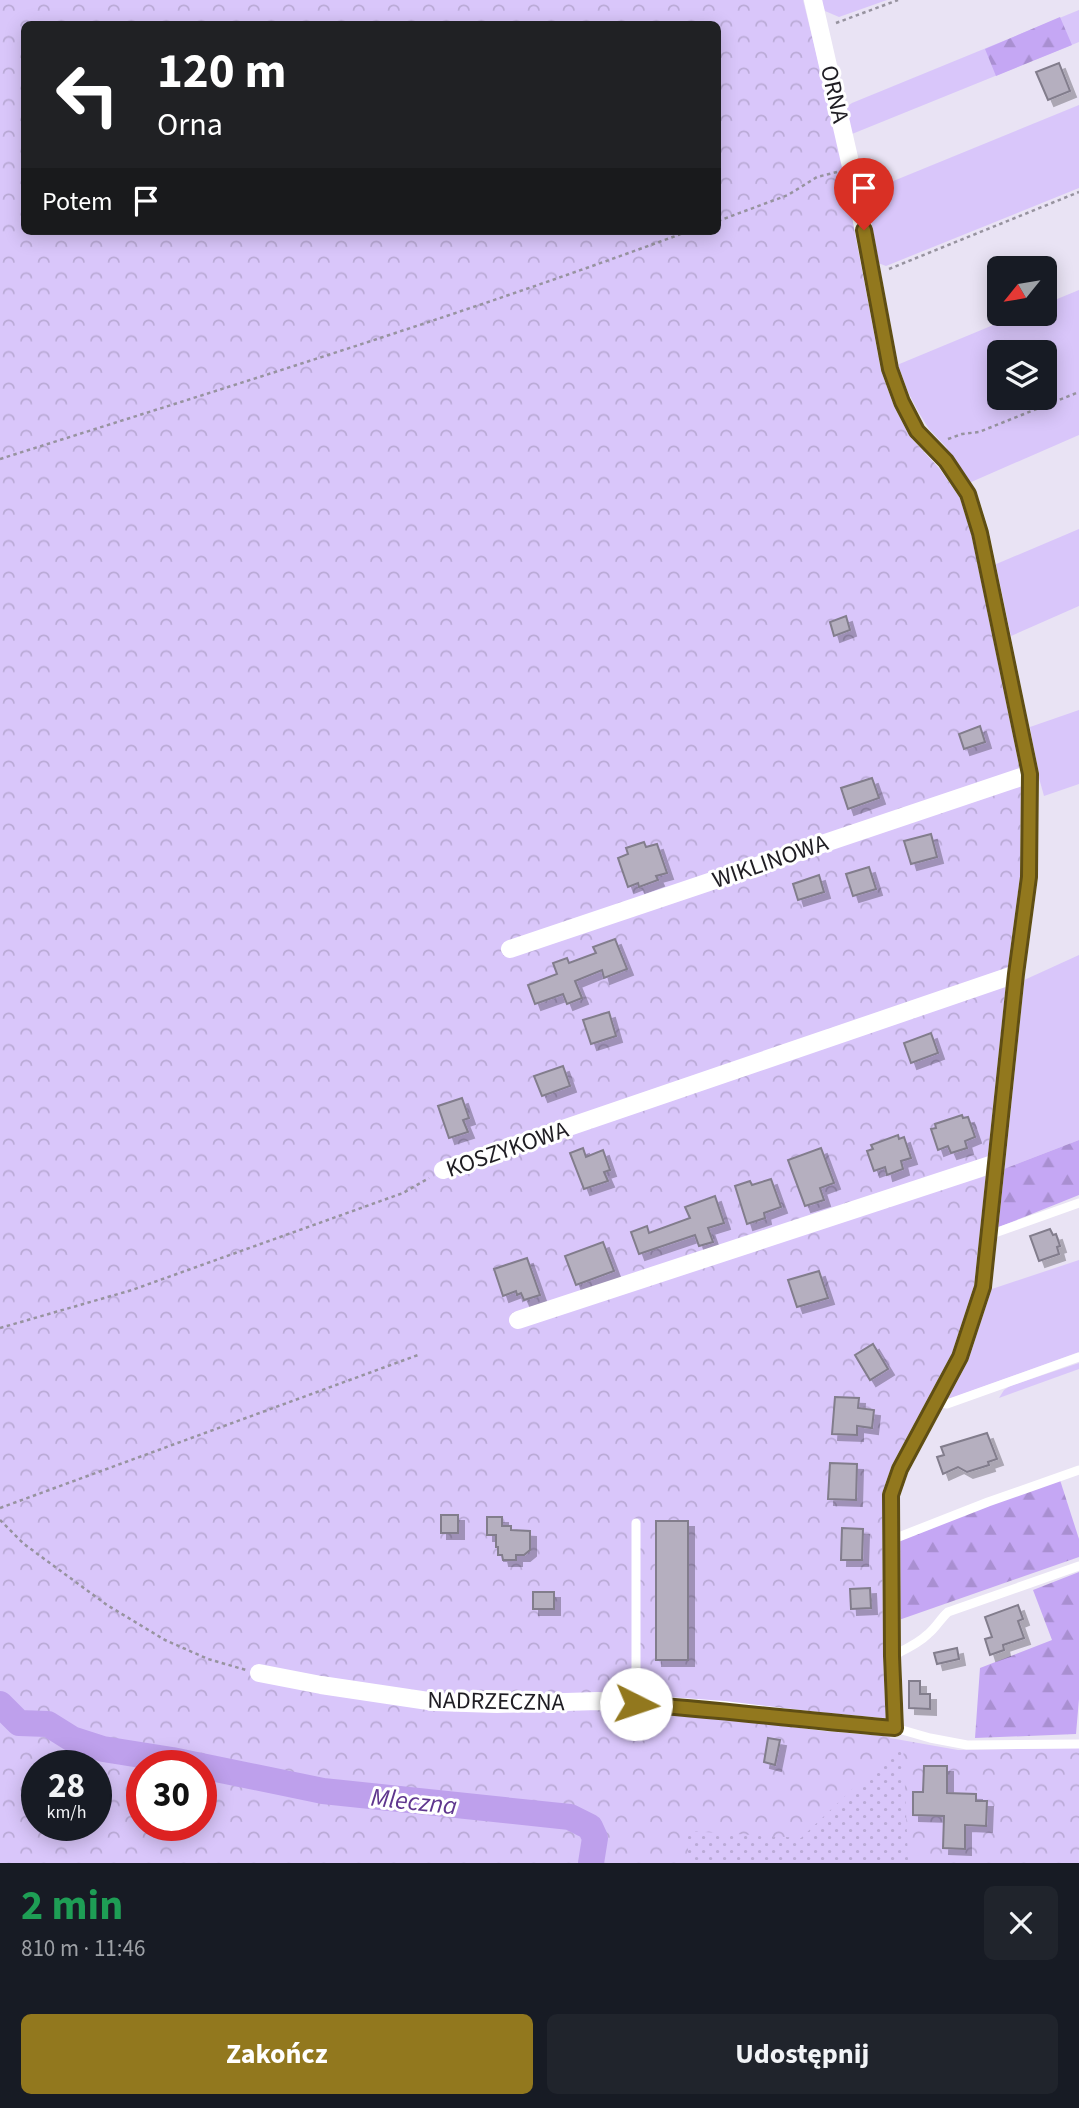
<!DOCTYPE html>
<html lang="pl">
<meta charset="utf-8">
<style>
:root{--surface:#171b24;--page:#20242c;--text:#f1f3f6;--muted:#9ea1a6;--accent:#92781e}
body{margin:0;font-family:"Source Sans 3",sans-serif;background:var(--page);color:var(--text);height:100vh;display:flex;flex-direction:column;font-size:26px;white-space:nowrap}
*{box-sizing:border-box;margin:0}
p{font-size:23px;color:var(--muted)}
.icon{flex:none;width:38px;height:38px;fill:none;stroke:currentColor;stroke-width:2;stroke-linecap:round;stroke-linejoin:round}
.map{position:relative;height:1863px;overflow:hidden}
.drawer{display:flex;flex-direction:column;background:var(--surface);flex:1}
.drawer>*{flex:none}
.guide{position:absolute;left:21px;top:21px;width:700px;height:214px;border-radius:10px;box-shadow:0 4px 18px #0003;background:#202124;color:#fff;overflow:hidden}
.needle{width:46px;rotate:240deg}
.buttons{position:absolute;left:987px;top:256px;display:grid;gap:14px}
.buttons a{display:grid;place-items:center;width:70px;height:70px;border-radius:10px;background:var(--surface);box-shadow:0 4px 18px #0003;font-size:35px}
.speed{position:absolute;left:21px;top:1750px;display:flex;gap:14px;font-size:35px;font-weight:700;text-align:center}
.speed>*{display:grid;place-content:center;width:91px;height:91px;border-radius:50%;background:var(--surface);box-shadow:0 4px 18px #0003;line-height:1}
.speed small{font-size:18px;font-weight:400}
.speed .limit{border:10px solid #d22;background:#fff;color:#111}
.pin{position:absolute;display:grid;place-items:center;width:60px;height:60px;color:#fff;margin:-72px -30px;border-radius:50% 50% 50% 0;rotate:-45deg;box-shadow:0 0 7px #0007}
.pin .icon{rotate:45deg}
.me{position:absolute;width:77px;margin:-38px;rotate:94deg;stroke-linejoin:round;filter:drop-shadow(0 0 5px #0008)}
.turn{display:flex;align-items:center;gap:24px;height:147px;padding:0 21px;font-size:32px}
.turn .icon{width:91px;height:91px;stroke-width:2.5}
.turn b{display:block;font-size:49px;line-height:60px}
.then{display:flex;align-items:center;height:66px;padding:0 21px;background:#0003;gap:14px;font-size:26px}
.round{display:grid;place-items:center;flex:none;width:74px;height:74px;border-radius:10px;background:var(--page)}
.summary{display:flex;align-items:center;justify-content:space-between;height:119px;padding:0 21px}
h1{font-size:42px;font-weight:700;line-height:52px;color:#1e9e55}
.button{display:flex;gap:14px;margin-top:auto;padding:14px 21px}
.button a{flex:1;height:80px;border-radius:10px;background:var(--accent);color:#fff;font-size:28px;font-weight:700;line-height:80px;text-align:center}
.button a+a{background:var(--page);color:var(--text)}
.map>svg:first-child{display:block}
.grass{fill:#d9c6fa;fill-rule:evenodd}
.forest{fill:url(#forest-firs)}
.park{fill:url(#park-crowns);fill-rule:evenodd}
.garden{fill:url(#garden-dots)}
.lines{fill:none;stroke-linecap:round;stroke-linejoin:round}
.river{stroke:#bea0ec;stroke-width:26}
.building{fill:#b5afbf;stroke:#827d8c;stroke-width:2;filter:url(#shadow)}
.path{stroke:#97939f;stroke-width:2.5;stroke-dasharray:3.5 3.5;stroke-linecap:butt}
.lane{stroke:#fff;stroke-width:9}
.street{stroke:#fff;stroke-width:18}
.route-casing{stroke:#5f4e14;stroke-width:18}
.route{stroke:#92781e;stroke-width:12}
.labels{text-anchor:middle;stroke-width:6;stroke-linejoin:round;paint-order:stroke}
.street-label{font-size:24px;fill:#1f1d23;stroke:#fff}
.water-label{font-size:26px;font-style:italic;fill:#5f368e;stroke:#fff}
</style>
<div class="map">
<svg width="1079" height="1863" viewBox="0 0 1079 1863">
<defs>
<pattern id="forest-firs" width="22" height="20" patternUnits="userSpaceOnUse" patternTransform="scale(1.75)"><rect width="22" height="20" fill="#c5a7f4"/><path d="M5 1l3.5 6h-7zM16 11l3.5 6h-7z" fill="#a98fd1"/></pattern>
<pattern id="park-crowns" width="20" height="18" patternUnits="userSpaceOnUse" patternTransform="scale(1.75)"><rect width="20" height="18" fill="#d9c6fa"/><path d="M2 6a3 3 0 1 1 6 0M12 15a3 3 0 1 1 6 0" fill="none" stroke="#baaad6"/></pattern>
<pattern id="garden-dots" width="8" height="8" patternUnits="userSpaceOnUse" patternTransform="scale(1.75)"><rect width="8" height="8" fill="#d9c6fa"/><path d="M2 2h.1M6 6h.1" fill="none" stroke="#baaad6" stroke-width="1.8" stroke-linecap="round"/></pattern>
<filter id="shadow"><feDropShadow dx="6" dy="6" stdDeviation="0" flood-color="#0004"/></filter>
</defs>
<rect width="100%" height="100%" fill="#e9e3f4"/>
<!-- grass -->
<g class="grass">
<polygon points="821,0 887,0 839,17 825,11"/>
<polygon points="1079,10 1079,42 852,134 846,107 852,103"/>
<polygon points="1079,105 1079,188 886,266 878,263 864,193"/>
<path d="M1079 290V435L969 483 946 447 929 429 919 413 907 390 897 365 1022 313H1045V304ZM999 352H1045V397H999Z"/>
<polygon points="1079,529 1079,606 1011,636 994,565"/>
<polygon points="1079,710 1079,784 1044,796 1037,771 1030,727"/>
<polygon points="1079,955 1079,1140 1004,1169 1022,981"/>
<polygon points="1079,1260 1079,1352 949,1399 945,1398 986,1291"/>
<polygon points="1079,1363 1079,1369 999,1398 1004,1390 1010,1386"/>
</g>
<!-- forest -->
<g class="forest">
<polygon points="1060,17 1072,45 996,76 985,49"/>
<polygon points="1079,1140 1079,1195 994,1229 1004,1169"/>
<polygon points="1060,1480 1079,1539 1079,1557 896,1621 898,1540 988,1504"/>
<polygon points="1079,1572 1079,1699 1076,1734 975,1738 980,1668 1052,1640 1033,1590"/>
</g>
<!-- park -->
<path class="park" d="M0 0H803L847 177 885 370 930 453 965 502 1020 752 1024 872 975 1294 956 1354 888 1478V1724L890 1738 958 1750 1079 1748V1863H0ZM24 24H718V231H24ZM37 1766H96V1825H37ZM142 1766H201V1825H142Z"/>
<!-- garden -->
<polygon class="garden" points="903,1741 908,1859 951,1863 688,1863 688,1831 801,1838"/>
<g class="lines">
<!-- river -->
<polyline class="river" points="0,1704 19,1723 48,1724 72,1739 103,1749 172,1760 323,1791 570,1817 590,1827 595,1838 591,1863"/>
</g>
<!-- building -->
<g class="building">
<polygon points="1059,63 1070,91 1048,100 1036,72"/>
<polygon points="846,616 850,630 834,636 830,622"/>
<polygon points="980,726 985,742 964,749 959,734"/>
<polygon points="872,778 879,798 848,809 841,788"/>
<polygon points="931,834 937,857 911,864 904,841"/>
<polygon points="644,842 646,847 657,844 667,873 656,876 658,880 639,887 638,883 628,887 618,858 628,854 626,848"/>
<polygon points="869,867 876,889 853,896 846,874"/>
<polygon points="819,875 824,892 798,900 793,884"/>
<polygon points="615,939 627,969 604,978 602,970 575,981 582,998 567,1004 563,994 535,1004 528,985 557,974 553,963 567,958 569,963 596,953 593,947"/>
<polygon points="609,1012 616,1036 591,1044 583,1020"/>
<polygon points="931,1033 938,1053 911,1063 904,1043"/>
<polygon points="563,1066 570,1086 542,1096 534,1076"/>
<polygon points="462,1098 469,1118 463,1120 468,1132 449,1138 438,1106"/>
<polygon points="962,1115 963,1118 968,1117 975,1137 965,1141 967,1148 951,1153 948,1146 938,1150 931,1129 936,1128 935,1124"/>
<polygon points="898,1135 899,1139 904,1137 911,1158 901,1161 903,1169 887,1175 885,1167 874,1171 867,1151 873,1149 871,1145"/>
<polygon points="583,1148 586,1157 603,1150 610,1170 604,1172 608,1181 584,1189 570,1153"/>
<polygon points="821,1148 834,1183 820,1188 824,1200 805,1206 788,1160"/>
<polygon points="771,1179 781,1207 764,1213 765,1218 747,1224 735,1186 750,1181 752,1185"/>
<polygon points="715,1196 724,1223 708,1228 713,1242 699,1246 695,1235 639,1254 631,1232 647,1226 649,1233 690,1218 685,1207"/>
<polygon points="1050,1229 1053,1235 1056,1234 1060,1246 1057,1247 1059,1254 1039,1261 1030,1236"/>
<polygon points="603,1242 614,1271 576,1285 565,1256"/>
<polygon points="527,1258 540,1295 524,1300 521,1293 517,1295 516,1291 503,1296 494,1269"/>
<polygon points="819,1271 828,1298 797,1307 788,1280"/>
<polygon points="873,1344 888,1369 870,1380 855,1355"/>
<polygon points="835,1397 859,1398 858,1408 874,1410 872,1428 857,1426 857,1435 832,1434"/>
<polygon points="987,1433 997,1459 988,1462 989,1465 967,1472 958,1467 943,1474 937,1457 944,1455 941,1447"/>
<polygon points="830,1463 857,1464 856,1500 828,1499"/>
<rect x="441" y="1515" width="17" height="18"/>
<polygon points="487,1517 502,1517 502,1526 511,1526 511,1530 530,1531 530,1550 524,1555 516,1555 516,1560 503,1560 502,1555 498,1555 498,1547 496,1547 496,1535 487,1535"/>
<rect x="656" y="1521" width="32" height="139"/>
<polygon points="842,1528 863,1529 862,1560 841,1560"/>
<polygon points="870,1588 871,1608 851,1609 850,1589"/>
<rect x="533" y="1592" width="21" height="17"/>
<polygon points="1018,1605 1023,1619 1018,1621 1024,1638 1003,1645 1004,1650 990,1655 985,1639 992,1637 985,1617"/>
<polygon points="957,1648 959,1659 937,1664 934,1653"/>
<polygon points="909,1681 920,1681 920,1694 930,1694 930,1709 909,1708"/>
<polygon points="768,1738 780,1740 775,1765 764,1762"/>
<polygon points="924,1766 947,1766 947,1793 976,1794 976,1801 987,1801 986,1826 965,1825 965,1849 943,1848 944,1816 913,1815 913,1792 923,1792"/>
</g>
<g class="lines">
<!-- path -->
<g class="path">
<polyline points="836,23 898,0"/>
<polyline points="718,221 788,195 817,177 837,172"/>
<polyline points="889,269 1079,192"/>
<polyline points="948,439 962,434 979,432 1079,392"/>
<path d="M0 459C231 386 462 315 689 231"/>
<polyline points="0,1328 132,1290 403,1193 429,1178"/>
<polyline points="0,1508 418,1355"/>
<polyline points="0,1520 24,1544 107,1605 165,1640 208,1659 246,1670"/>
</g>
<!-- lane -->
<g class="lane">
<polyline points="989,1235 1079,1203"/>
<polyline points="936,1402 947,1404 1079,1357"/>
<polyline points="636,1523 636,1704"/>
<polyline points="891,1540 988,1502 1079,1470"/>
<path d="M892 1656C904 1650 918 1644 928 1634 936 1628 940 1619 948 1612L1079 1566"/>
<polyline points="895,1728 930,1738 967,1745 1079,1744"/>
</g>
<!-- street -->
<g class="street">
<polyline points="510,949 1030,774"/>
<polyline points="443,1170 1016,974"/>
<polyline points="518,1320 996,1163"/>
<polyline points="259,1673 321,1685 435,1702 497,1704 598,1701 724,1710 826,1722 895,1728 892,1656 891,1495 900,1469 960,1357 983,1287 1016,974 1029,877 1030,774 980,532 968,494 946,462 917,431 902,402 890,369 855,184 813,0"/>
</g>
</g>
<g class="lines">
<defs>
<path id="route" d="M636 1704C723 1710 809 1721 895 1728L892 1656 891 1495 900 1469 960 1357 983 1287 1016 974 1029 877 1030 774 980 533 968 494 946 461 917 431 902 402 890 369 864 230"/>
</defs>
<!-- route casing -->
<use href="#route" class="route-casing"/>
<!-- route -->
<use href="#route" class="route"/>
</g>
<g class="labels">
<!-- street labels -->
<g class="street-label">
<text transform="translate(835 94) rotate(77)" y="8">ORNA</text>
<text transform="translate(770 861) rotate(-19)" y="8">WIKLINOWA</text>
<text transform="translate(507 1149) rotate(-19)" y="8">KOSZYKOWA</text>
<text transform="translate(496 1701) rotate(1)" y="8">NADRZECZNA</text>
</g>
<!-- water labels -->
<g class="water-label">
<text transform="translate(414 1801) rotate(6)" y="9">Mleczna</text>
</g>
</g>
</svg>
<div class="buttons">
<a><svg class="needle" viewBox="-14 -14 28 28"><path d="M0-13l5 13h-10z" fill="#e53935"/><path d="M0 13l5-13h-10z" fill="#9ea1a6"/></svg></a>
<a><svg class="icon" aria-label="layers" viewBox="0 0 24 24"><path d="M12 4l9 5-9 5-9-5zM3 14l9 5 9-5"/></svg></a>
</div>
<div class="speed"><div>28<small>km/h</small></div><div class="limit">30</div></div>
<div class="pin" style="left:864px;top:230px;background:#d93025"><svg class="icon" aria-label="arrive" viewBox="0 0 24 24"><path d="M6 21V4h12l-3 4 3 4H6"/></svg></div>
<svg class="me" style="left:636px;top:1704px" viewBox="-20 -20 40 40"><circle r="19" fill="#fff"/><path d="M0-13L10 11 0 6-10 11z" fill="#92781e"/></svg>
<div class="guide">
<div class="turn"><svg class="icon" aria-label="left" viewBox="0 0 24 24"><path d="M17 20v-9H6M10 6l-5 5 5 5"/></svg><div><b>120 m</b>Orna</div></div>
<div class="then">Potem<svg class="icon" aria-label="arrive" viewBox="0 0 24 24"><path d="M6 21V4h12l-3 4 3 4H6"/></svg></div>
</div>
</div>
<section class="drawer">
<div class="summary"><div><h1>2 min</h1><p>810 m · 11:46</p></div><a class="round"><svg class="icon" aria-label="close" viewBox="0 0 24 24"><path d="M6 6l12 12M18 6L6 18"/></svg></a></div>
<div class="button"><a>Zakończ</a><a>Udostępnij</a></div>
</section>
